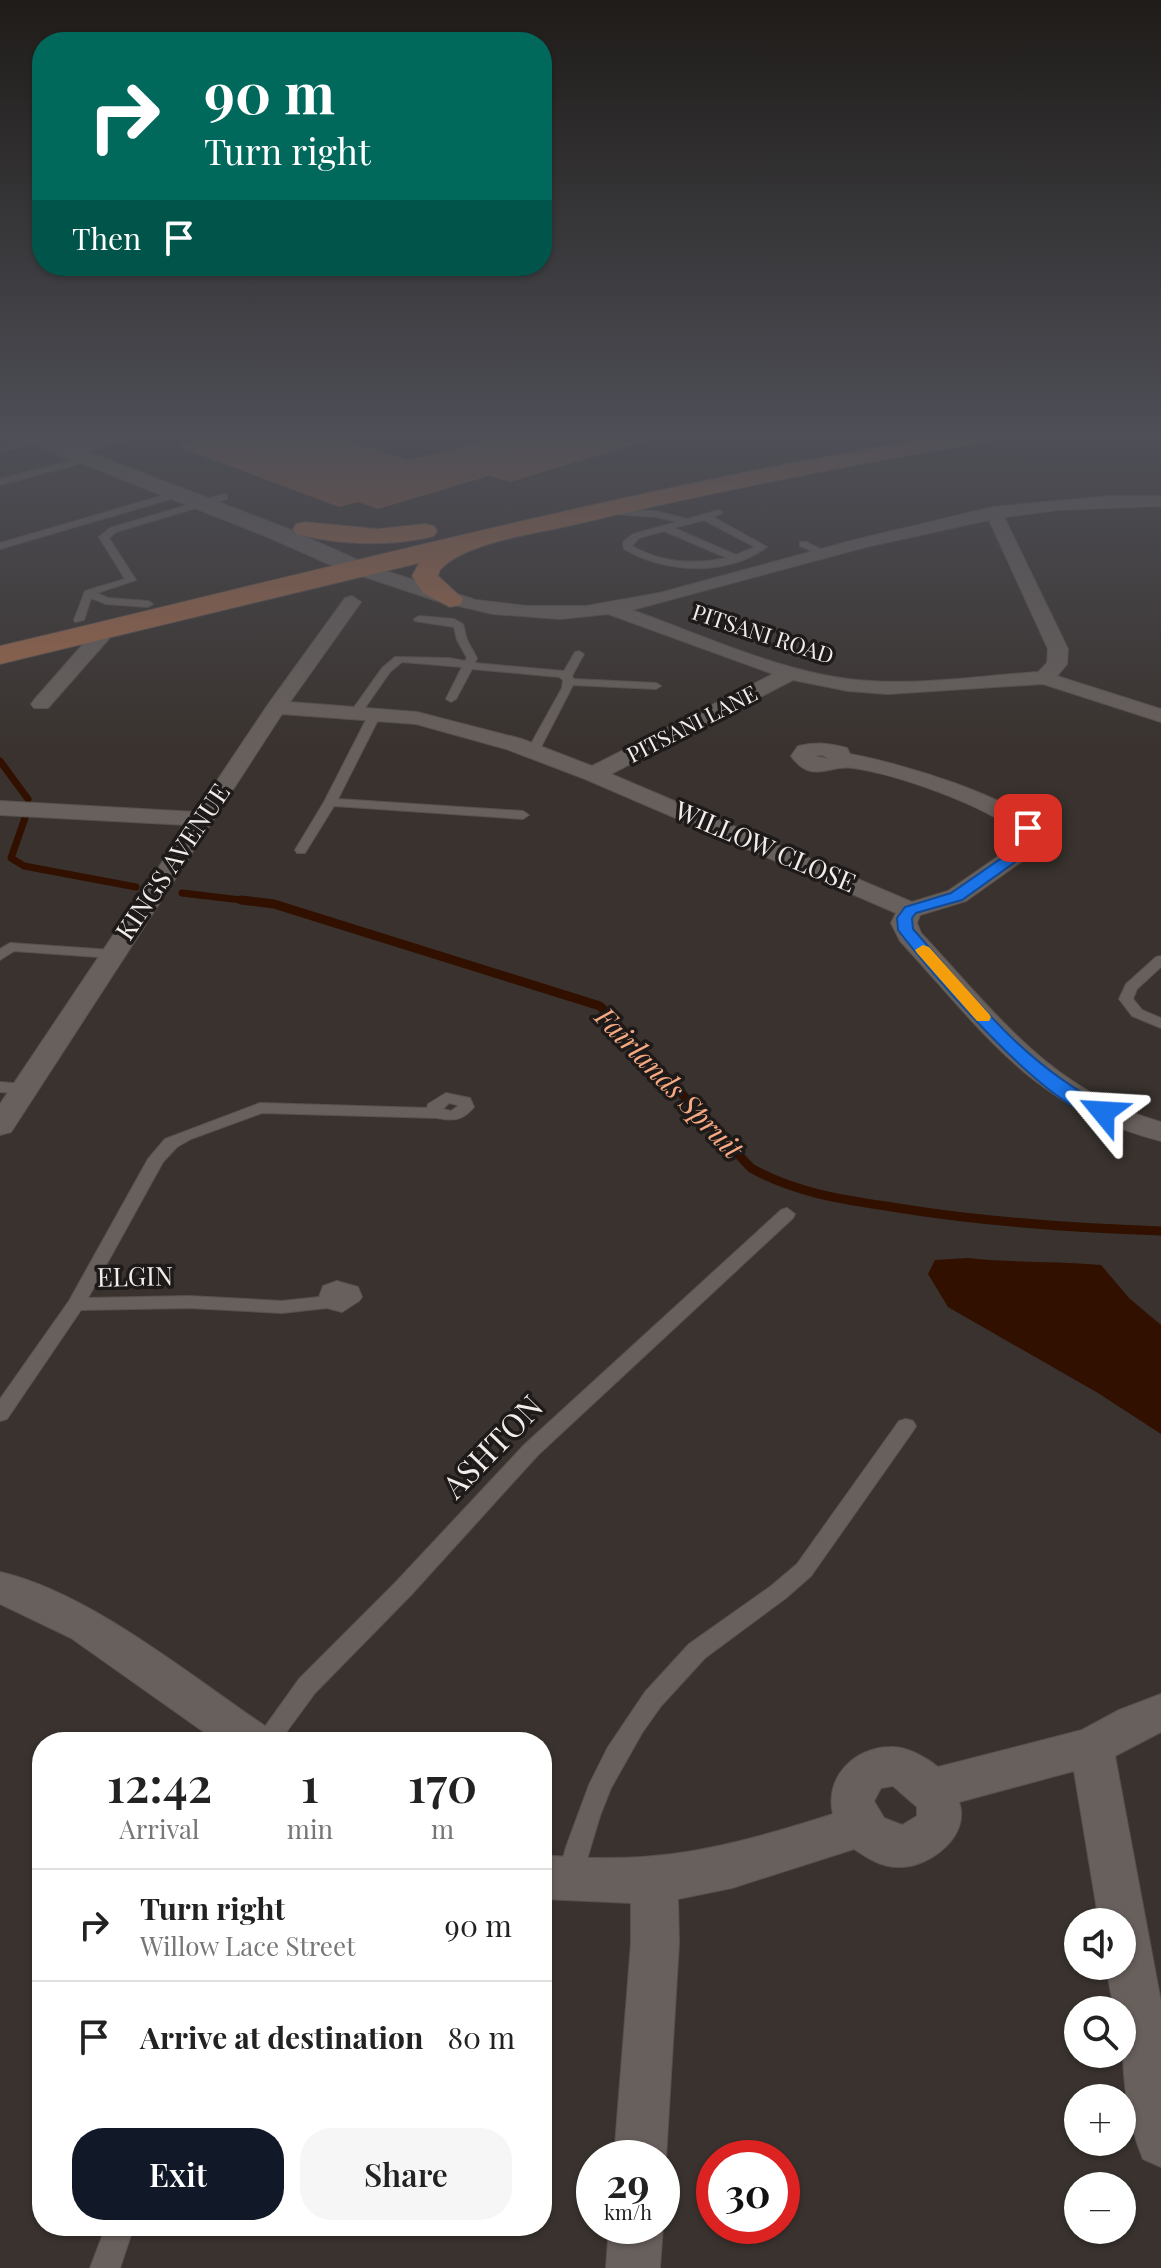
<!DOCTYPE html>
<meta charset="utf-8">
<style>
:root{--surface:#fff;--page:#f6f6f6;--text:#222;--muted:#767676;--line:#e0e0e0;--accent:#111827}
body{margin:0;font-family:"Playfair Display",serif;background:var(--page);color:var(--text);height:100vh;display:flex;flex-direction:column;font-size:30px;white-space:nowrap}
*{box-sizing:border-box;margin:0}
p{font-size:26px;color:var(--muted)}
.icon{flex:none;width:44px;height:44px;fill:none;stroke:currentColor;stroke-width:2;stroke-linecap:round;stroke-linejoin:round}
.map{position:relative;flex:1;overflow:hidden}
.side{position:absolute;left:32px;top:1732px;width:520px;height:504px;display:flex;flex-direction:column;background:var(--surface);border-radius:32px;box-shadow:0 2px 6px #0004}
.side>*{flex:none}
.top-card{position:absolute;left:32px;top:32px;width:520px;height:244px;border-radius:32px;box-shadow:0 2px 6px #0004;background:#00695c;color:#fff;overflow:hidden}
.tools{position:absolute;left:1064px;top:1908px;display:grid;gap:16px}
.tools a{display:grid;place-items:center;width:72px;height:72px;border-radius:50%;background:var(--surface);box-shadow:0 2px 6px #0004;font-size:40px}
.speed{position:absolute;left:576px;top:2140px;display:flex;gap:16px;font-size:40px;font-weight:700;text-align:center}
.speed>*{display:grid;place-content:center;width:104px;height:104px;border-radius:50%;background:var(--surface);box-shadow:0 2px 6px #0004;line-height:1}
.speed small{font-size:20px;font-weight:400}
.speed .limit{border:12px solid #d22;background:#fff;color:#111}
.pin{position:absolute;display:grid;place-items:center;width:68px;height:68px;color:#fff;margin:-34px;border-radius:16px;box-shadow:0 4px 12px #0006}
.me{position:absolute;width:88px;margin:-44px;rotate:297deg;stroke-linejoin:round;filter:drop-shadow(0 0 6px #0008)}
.turn{display:flex;align-items:center;gap:28px;height:168px;padding:0 40px;font-size:36px}
.turn .icon{width:104px;height:104px;stroke-width:2.5}
.turn b{display:block;font-size:56px;line-height:68px}
.then{display:flex;align-items:center;height:76px;padding:0 40px;background:#0003;gap:16px;font-size:30px}
.eta{display:flex;justify-content:space-evenly;align-items:center;height:136px;text-align:center}
.eta b{font-size:48px;font-weight:600;line-height:56px}
.primary-button{display:flex;gap:16px;margin-top:auto;padding:16px 40px}
.primary-button a{flex:1;height:92px;border-radius:32px;background:var(--accent);color:#fff;font-size:32px;font-weight:600;line-height:92px;text-align:center}
.primary-button a+a{background:var(--page);color:var(--text)}
ul{padding:0;list-style:none}
li{display:flex;align-items:center;gap:24px;height:112px;padding:0 40px;border-top:2px solid var(--line)}
li div{flex:1}
li b{display:block;font-size:30px}
li em{font-style:normal}
.map>svg:first-child{display:block}
.water{fill:#311000}
.lines{fill:none;stroke-linecap:round;stroke-linejoin:round}
.stream-far1{stroke:#311000;stroke-width:7}
.stream{stroke:#311000;stroke-width:9}
.building{fill:#89573e}
.service-casing{stroke:#57504d;stroke-width:2}
.minor-casing{stroke:#57504d;stroke-width:2}
.tertiary-casing{stroke:#57504d;stroke-width:2}
.primary-casing{stroke:#57504d;stroke-width:2}
.service{fill:#68605c;fill-rule:evenodd}
.minor{fill:#68605c;fill-rule:evenodd}
.tertiary{fill:#68605c;fill-rule:evenodd}
.primary{fill:#9c674a;fill-rule:evenodd}
.route{fill:#1a73e8;stroke:#114b97;stroke-width:2}
.slow{fill:#f59e0b}
.labels{text-anchor:middle;stroke-width:7;stroke-linejoin:round;paint-order:stroke}
.far-street-label{font-size:22px;fill:#f2edeb;stroke:#1d1a19}
.street-label{font-size:26px;fill:#f2edeb;stroke:#1d1a19}
.water-label{font-size:28px;font-style:italic;fill:#f7a982;stroke:#1d1a19}
.near-street-label{font-size:32px;fill:#f2edeb;stroke:#1d1a19}
</style>
<div class="map">
<svg width="1161" height="2268" viewBox="0 0 1161 2268">
<rect width="100%" height="100%" fill="#39322e"/>
<!-- water -->
<path class="water" d="M968 1258C1012 1263 1056 1261 1101 1265L1129 1298 1161 1325V1434L1098 1393 948 1307 928 1274 935 1260Z"/>
<g class="lines">
<!-- stream-far1 -->
<g class="stream-far1">
<polyline points="0,761 28,799"/>
<polyline points="25,818 11,858 24,866 136,887"/>
<polyline points="182,893 258,902"/>
</g>
<!-- stream -->
<path class="stream" d="M241 900 274 904 600 1006 751 1168C797 1194 847 1200 898 1208 985 1222 1073 1228 1161 1231"/>
</g>
<!-- building -->
<polygon class="building" points="224,433 238,439 259,433 324,433 408,460 517,433 652,433 653,439 510,482 489,476 378,509 358,502 339,507 176,446"/>
<g class="lines">
<defs>
<g id="service">
<polygon points="40,438 43,442 0,452 0,448"/>
<polygon points="87,457 90,461 0,485 0,479"/>
<polygon points="178,491 182,494 181,496 0,549 0,543"/>
<polygon points="224,494 227,495 227,499 116,532 109,538 136,580 97,593 108,598 148,601 153,604 148,607 106,604 91,598 84,620 75,622 74,620 85,591 125,579 99,537 110,528"/>
<path d="M610 509 656 511 687 519 719 510 723 513 713 517 767 547C726 577 665 573 624 549L623 542 633 534 677 522 656 517 613 514 609 511ZM704 520 755 547 736 555 674 528ZM664 531 727 558C693 565 662 563 632 546L639 538Z"/>
<polygon points="800,542 806,542 829,553 824,556 800,546"/>
<polygon points="419,616 454,619 463,624 467,640 477,658 475,663 564,671 575,652 579,651 584,654 572,676 574,679 656,683 661,686 656,689 573,685 539,751 533,754 527,751 562,688 563,680 559,677 472,669 456,699 451,702 446,699 462,667 402,662 390,672 360,715 352,715 350,713 382,668 395,657 449,658 465,661 467,658 457,640 454,627 415,621 414,619"/>
<polygon points="375,711 381,714 338,799 523,811 529,815 523,819 334,806 305,853 297,853 295,850 324,802 369,714"/>
<polygon points="10,943 112,950 119,954 112,958 14,951 0,960 0,949"/>
<polygon points="1161,956 1161,967 1137,989 1133,999 1142,1010 1161,1018 1161,1028 1132,1016 1119,999 1126,984 1156,957"/>
<polygon points="0,1082 25,1084 33,1089 25,1094 0,1092"/>
<path d="M446 1093 470 1098 474 1107C462 1121 454 1121 437 1118L262 1113 191 1139 177 1147 163 1162 88 1298 189 1296 282 1301 319 1297 323 1286 337 1281 358 1287 362 1297 359 1301 342 1312 327 1308 282 1313 189 1308 81 1310 7 1419 0 1421V1399L69 1301 148 1159 165 1139 260 1103 427 1108 428 1104ZM449 1103 457 1105 458 1106 451 1111 443 1109Z"/>
<polygon points="787,1208 795,1214 793,1218 538,1455 411,1595 315,1693 279,1742 254,1742 299,1679 395,1583 524,1445 781,1210"/>
<polygon points="906,1419 913,1421 916,1426 913,1431 811,1576 786,1598 705,1658 661,1706 642,1733 611,1788 600,1816 579,1886 570,1890 561,1886 558,1878 566,1847 589,1785 608,1747 645,1692 689,1644 771,1586 797,1564 899,1421"/>
<polygon points="106,2226 134,2226 120,2268 90,2268"/>
</g>
<g id="minor">
<polygon points="123,433 148,433 70,457 62,452 65,449"/>
<path d="M1110 496H1161V506L1059 510 1004 517 1068 649 1067 664 1057 676 1161 709V722L1043 684 888 694 848 691 793 680 611 774 912 902 948 891 1019 842 1020 835C989 806 896 774 853 768 829 764 812 785 791 756L798 746C817 742 829 743 847 748L850 754C895 762 1018 797 1044 833V841L1035 852 966 901 920 915 917 923 921 933C996 1013 1051 1091 1161 1122V1141C1032 1108 985 1033 900 941L891 923 896 913 585 779 506 749 416 724 282 714 15 1126 11 1132 0 1135V1104L187 825 0 815V801L196 812 269 703 345 598 352 596 361 602 290 702 417 712 522 739 592 766 773 674 608 614 560 619 493 614 437 601 353 573 350 569 353 565 359 564 383 570 476 600 527 606H586L659 593 854 540 993 507ZM989 520 1048 649 1047 663 1038 672C976 676 910 687 848 679 774 669 702 635 632 610L866 547ZM822 755 829 759 814 756Z"/>
<polygon points="106,624 116,630 113,634 48,708 34,708 31,704 34,700 99,626"/>
<path d="M0 1572C89 1592 192 1677 268 1728L275 1742H218L71 1638 0 1604Z"/>
<path d="M1161 1694V1732L1115 1756 1161 2002V2167L1143 2159C1123 2112 1122 2059 1122 2010H1114L1106 1966H1122V1922H1099L1074 1771 959 1802C971 1835 931 1867 900 1867 883 1868 867 1858 854 1849L732 1888 678 1899 679 1943 666 2158 662 2168V2158H614L631 1943V1903L542 1899V1855C656 1866 726 1848 833 1814 824 1777 855 1747 891 1747 906 1746 927 1758 938 1767L1082 1730 1119 1710ZM893 1786 917 1807V1816L902 1825 884 1818 874 1801 881 1788Z"/>
<polygon points="662,2224 663,2226 660,2268 606,2268 609,2226"/>
</g>
<polygon id="tertiary" points="13,433 39,433 286,528 367,564 370,569 359,576 351,574 270,538 15,437"/>
<g id="primary">
<path d="M956 433H1007L996 440C855 464 716 491 577 524 540 533 465 542 440 570L438 576 463 599 460 605 450 607 423 593 412 576 419 563 0 664V646C318 571 634 487 956 433Z"/>
<path d="M305 522 377 529 425 524 434 526 437 531 434 536C391 547 339 545 296 534L293 529 296 524Z"/>
</g>
</defs>
<!-- service casing -->
<use href="#service" class="service-casing"/>
<!-- minor casing -->
<use href="#minor" class="minor-casing"/>
<!-- tertiary casing -->
<use href="#tertiary" class="tertiary-casing"/>
<!-- primary casing -->
<use href="#primary" class="primary-casing"/>
<!-- service -->
<use href="#service" class="service"/>
<!-- minor -->
<use href="#minor" class="minor"/>
<!-- tertiary -->
<use href="#tertiary" class="tertiary"/>
<!-- primary -->
<use href="#primary" class="primary"/>
</g>
<!-- sky -->
<linearGradient id="sky" x2="0" y2="1"><stop stop-color="#1f1c19"/><stop offset="0.58" stop-color="#4e4f57"/><stop offset="1" stop-color="#4e4f57" stop-opacity="0"/></linearGradient>
<rect width="1161" height="751" fill="url(#sky)"/>
<!-- route -->
<path class="route" d="M1028 823 1035 828 1039 841 1032 850 962 900 916 913 912 918 913 929C976 1000 1023 1064 1109 1108L1112 1112 1109 1116C1061 1128 927 968 898 930L897 918 905 907 951 893 1022 844 1025 841 1021 828Z"/>
<!-- slow -->
<polygon class="slow" points="923,945 929,947 989,1014 991,1017 989,1021 977,1021 917,953 915,950"/>
<g class="labels">
<!-- far-street labels -->
<g class="far-street-label">
<text transform="translate(763 634) rotate(18)" y="8">PITSANI ROAD</text>
<text transform="translate(692 724) rotate(-27)" y="8">PITSANI LANE</text>
</g>
<!-- street labels -->
<g class="street-label">
<text transform="translate(765 847) rotate(23)" y="9">WILLOW CLOSE</text>
<text transform="translate(173 862) rotate(-56)" y="9">KINGS AVENUE</text>
<text transform="translate(135 1277) rotate(-1)" y="9">ELGIN</text>
</g>
<!-- water labels -->
<g class="water-label">
<text transform="translate(669 1083) rotate(46)" y="10">Fairlands Spruit</text>
</g>
<!-- near-street labels -->
<g class="near-street-label">
<text transform="translate(493 1447) rotate(-46)" y="11">ASHTON</text>
</g>
</g>
</svg>
<div class="tools">
<a><svg class="icon" aria-label="sound" viewBox="0 0 24 24"><path d="M4 9h4l5-4v14l-5-4H4zM17 9q2 3 0 6"/></svg></a>
<a><svg class="icon" aria-label="search" viewBox="0 0 24 24"><circle cx="10" cy="10" r="6"/><path d="M15 15l6 6"/></svg></a>
<a>+</a>
<a>−</a>
</div>
<div class="speed"><div>29<small>km/h</small></div><div class="limit">30</div></div>
<div class="pin" style="left:1028px;top:828px;background:#d93025"><svg class="icon" aria-label="arrive" viewBox="0 0 24 24"><path d="M6 21V4h12l-3 4 3 4H6"/></svg></div>
<svg class="me" style="left:1103px;top:1112px" viewBox="-20 -20 40 40"><path d="M0-17L14 15 0 8-14 15z" fill="#1a73e8" stroke="#fff" stroke-width="4"/></svg>
<div class="top-card">
<div class="turn"><svg class="icon" aria-label="right" viewBox="0 0 24 24"><path d="M7 20v-9h11M14 6l5 5-5 5"/></svg><div><b>90 m</b>Turn right</div></div>
<div class="then">Then<svg class="icon" aria-label="arrive" viewBox="0 0 24 24"><path d="M6 21V4h12l-3 4 3 4H6"/></svg></div>
</div>
<section class="side">
<div class="eta">
<div><b>12:42</b><p>Arrival</p></div>
<div><b>1</b><p>min</p></div>
<div><b>170</b><p>m</p></div>
</div>
<ul>
<li><svg class="icon" aria-label="right" viewBox="0 0 24 24"><path d="M7 20v-9h11M14 6l5 5-5 5"/></svg><div><b>Turn right</b><p>Willow Lace Street</p></div><em>90 m</em></li>
<li><svg class="icon" aria-label="arrive" viewBox="0 0 24 24"><path d="M6 21V4h12l-3 4 3 4H6"/></svg><div><b>Arrive at destination</b></div><em>80 m</em></li>
</ul>
<div class="primary-button"><a>Exit</a><a>Share</a></div>
</section>
</div>
